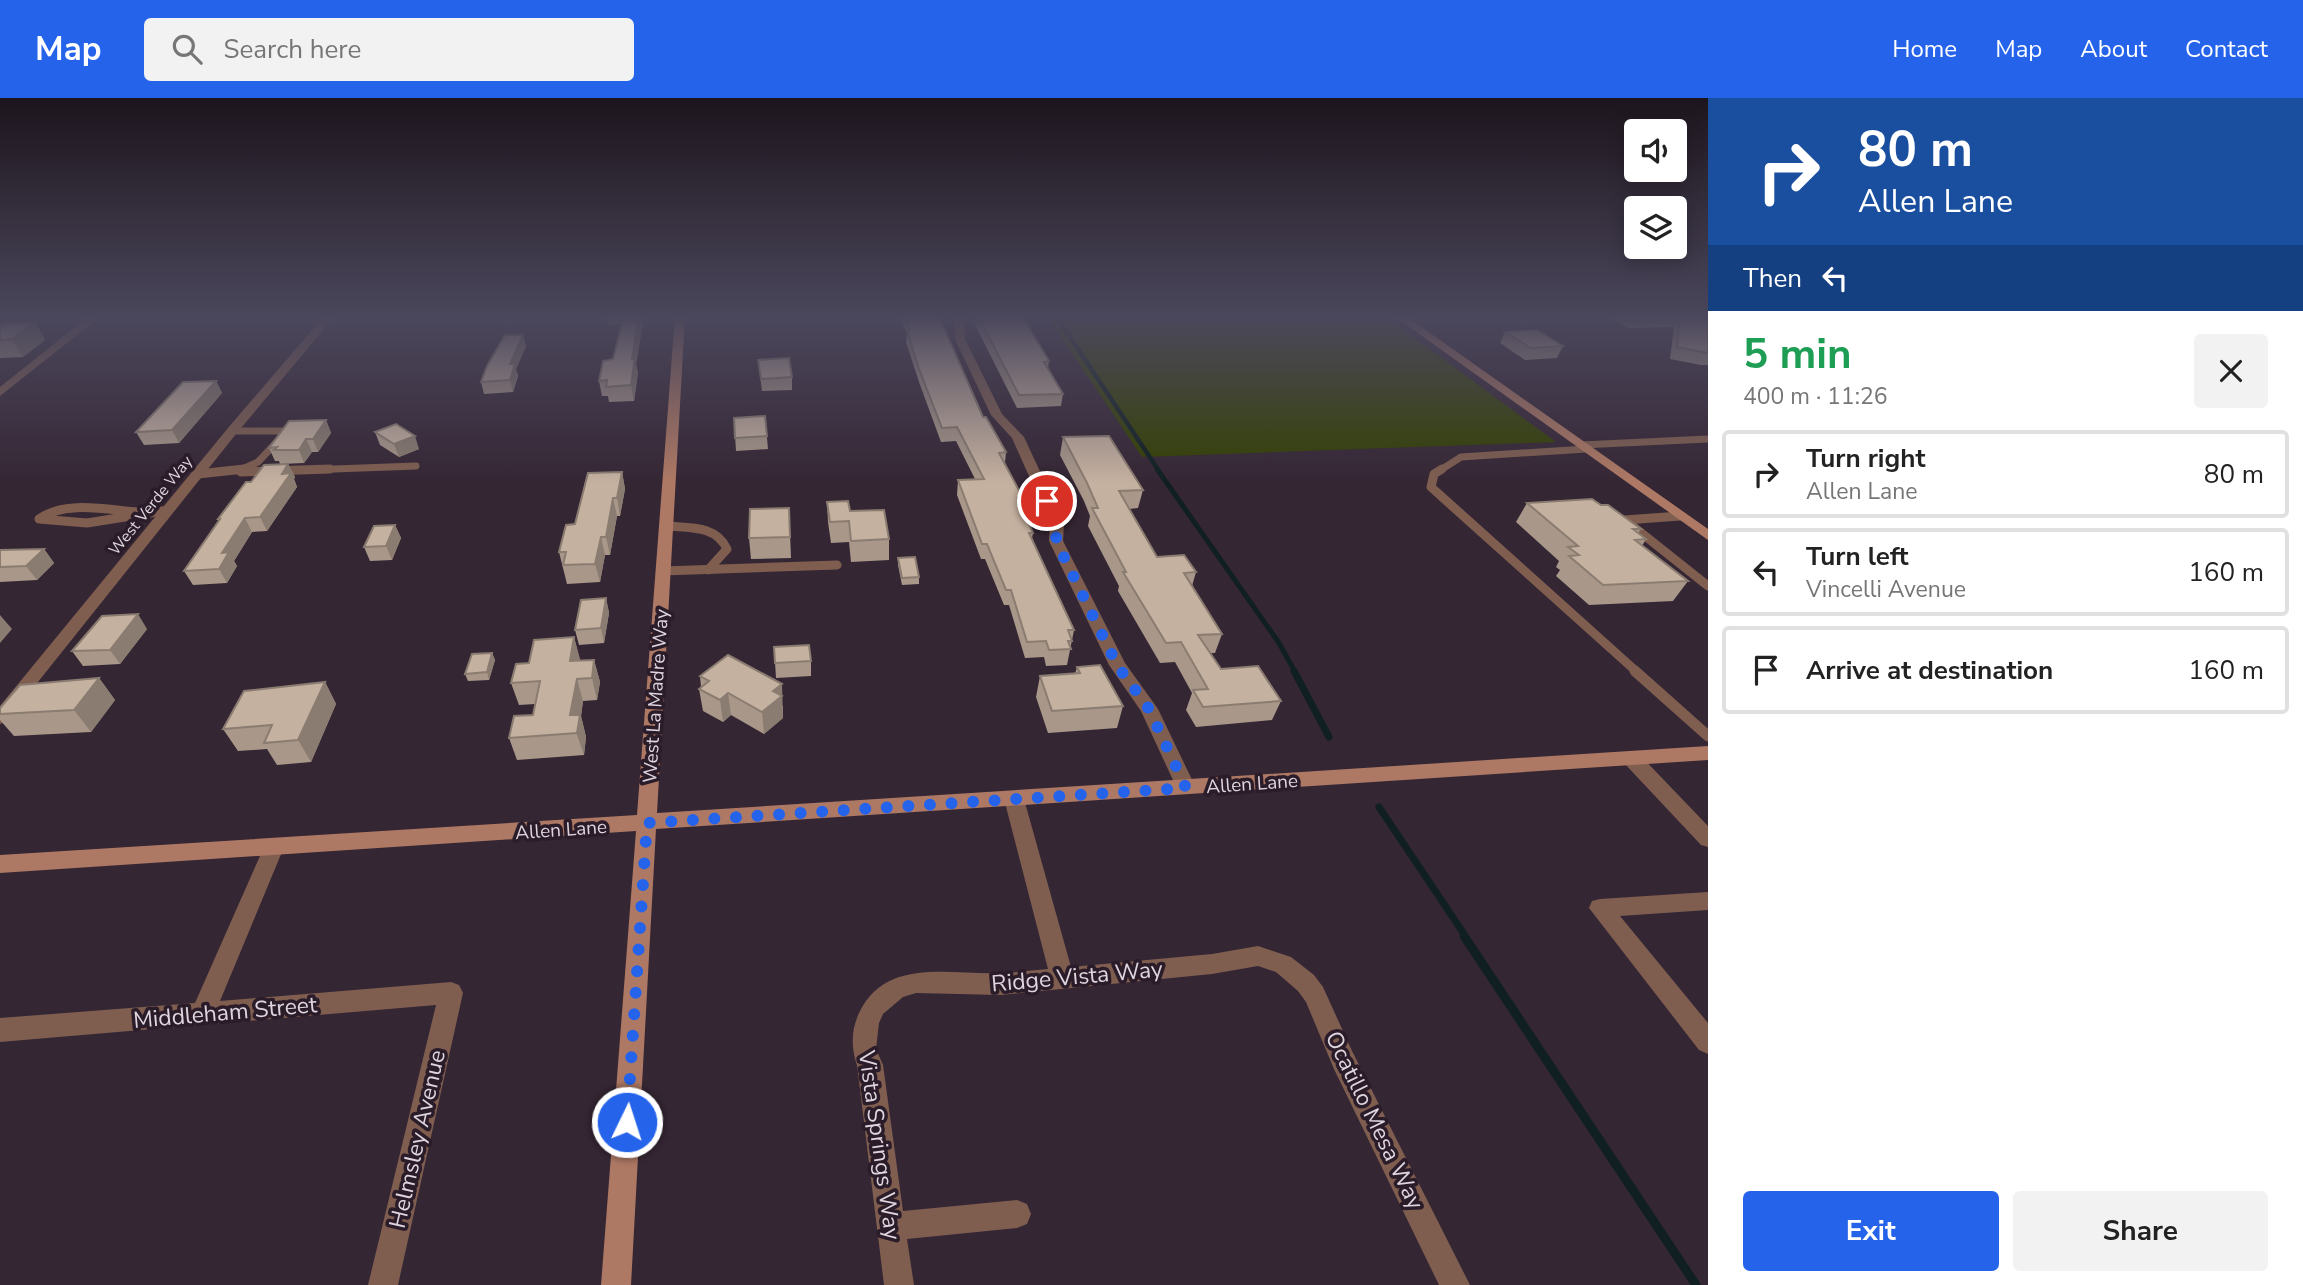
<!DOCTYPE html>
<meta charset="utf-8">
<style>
:root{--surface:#fff;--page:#f2f2f2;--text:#222;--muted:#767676;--line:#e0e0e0;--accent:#2563eb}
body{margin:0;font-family:"Nunito Sans",sans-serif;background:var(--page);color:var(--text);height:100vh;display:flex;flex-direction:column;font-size:26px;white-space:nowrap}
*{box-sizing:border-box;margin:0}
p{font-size:23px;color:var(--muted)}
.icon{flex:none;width:38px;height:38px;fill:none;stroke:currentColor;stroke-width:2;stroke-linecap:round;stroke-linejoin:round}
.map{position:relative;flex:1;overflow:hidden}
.panel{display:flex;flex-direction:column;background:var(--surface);width:595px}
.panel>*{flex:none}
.top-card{background:#1a4fa0;color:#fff;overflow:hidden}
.tools{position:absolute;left:1624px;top:21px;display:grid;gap:14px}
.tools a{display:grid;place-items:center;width:63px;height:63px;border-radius:7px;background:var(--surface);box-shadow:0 4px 18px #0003;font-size:35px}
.pin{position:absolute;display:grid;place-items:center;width:60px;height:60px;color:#fff;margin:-30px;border:4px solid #fff;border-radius:50%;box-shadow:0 2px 7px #0007}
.me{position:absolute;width:77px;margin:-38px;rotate:4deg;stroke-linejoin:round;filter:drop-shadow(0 0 5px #0008)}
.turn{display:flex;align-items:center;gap:24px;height:147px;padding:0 35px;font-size:32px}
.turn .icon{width:91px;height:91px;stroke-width:2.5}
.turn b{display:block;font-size:49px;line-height:60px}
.then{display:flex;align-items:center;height:66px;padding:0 35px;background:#0003;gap:14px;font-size:26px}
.round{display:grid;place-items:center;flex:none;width:74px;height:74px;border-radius:7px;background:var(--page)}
.headline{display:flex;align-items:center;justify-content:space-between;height:119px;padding:0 35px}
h1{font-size:42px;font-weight:700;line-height:52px;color:#1e9e55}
.primary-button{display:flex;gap:14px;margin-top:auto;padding:14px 35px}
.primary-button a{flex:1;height:80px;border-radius:7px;background:var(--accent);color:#fff;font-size:28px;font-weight:700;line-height:80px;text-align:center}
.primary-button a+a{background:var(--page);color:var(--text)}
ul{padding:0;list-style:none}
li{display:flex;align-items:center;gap:21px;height:88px;margin:0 14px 10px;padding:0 21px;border:4px solid var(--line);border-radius:7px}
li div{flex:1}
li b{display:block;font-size:26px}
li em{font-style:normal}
header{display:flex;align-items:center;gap:42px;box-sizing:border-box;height:98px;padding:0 35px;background:var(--accent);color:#fff}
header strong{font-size:33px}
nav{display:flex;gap:38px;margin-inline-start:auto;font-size:24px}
.search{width:490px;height:63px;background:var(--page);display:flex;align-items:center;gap:18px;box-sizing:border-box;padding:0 24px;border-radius:7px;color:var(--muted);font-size:26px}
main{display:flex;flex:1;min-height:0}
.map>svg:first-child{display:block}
.green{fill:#344101}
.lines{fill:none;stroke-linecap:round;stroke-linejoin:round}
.stream-far3{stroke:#102022;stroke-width:4.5}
.stream-far2{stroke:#102022;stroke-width:5}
.stream-far1{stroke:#102022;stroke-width:7}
.stream{stroke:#102022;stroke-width:9}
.lane-far2{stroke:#7f5e50;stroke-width:7}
.lane-far1{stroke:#7f5e50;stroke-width:9}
.lane{stroke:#7f5e50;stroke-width:11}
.street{fill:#7f5e50;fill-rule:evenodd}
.secondary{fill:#ae7964;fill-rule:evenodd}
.wall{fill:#a9988a}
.shaded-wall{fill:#8a7c70}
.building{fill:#c5b1a0;stroke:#8a7c70;stroke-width:2}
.route{stroke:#2563eb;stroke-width:12;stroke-dasharray:0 21.6}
.labels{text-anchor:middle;stroke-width:7;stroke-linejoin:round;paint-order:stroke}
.far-street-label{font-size:16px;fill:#ded5de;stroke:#2b1c2a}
.street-label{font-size:19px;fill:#ded5de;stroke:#2b1c2a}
.near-street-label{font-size:23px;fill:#ded5de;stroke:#2b1c2a}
</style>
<header>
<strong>Map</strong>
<div class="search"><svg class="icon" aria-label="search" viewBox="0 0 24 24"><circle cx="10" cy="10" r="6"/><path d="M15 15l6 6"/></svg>Search here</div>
<nav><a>Home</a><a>Map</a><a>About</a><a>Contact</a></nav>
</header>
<main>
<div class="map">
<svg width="1708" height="1187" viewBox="0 0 1708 1187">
<rect width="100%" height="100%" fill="#352634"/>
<!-- green -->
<polygon class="green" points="1047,218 1385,218 1556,344 1142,359"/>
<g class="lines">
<!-- stream-far3 -->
<polyline class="stream-far3" points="1056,218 1159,373"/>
<!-- stream-far2 -->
<polyline class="stream-far2" points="1157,371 1279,545 1295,574"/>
<!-- stream-far1 -->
<g class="stream-far1">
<polyline points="1294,573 1329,639"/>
<polyline points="1379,709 1466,839"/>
</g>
<!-- stream -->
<polyline class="stream" points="1464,838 1696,1187"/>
<!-- lane-far2 -->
<g class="lane-far2">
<polyline points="232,333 287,333 258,364 238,373"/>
<polyline points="1581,347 1708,341"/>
<polyline points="279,373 416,368"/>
<polyline points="1439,373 1461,359 1586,351"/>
</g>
<!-- lane-far1 -->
<g class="lane-far1">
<polyline points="1442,371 1434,376 1431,389 1637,574"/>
<polyline points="241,374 330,371"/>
<polyline points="198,376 244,371"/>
<path d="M138 414C108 412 65 402 39 421L87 425 169 412"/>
<polyline points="1680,418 1625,422 1708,488"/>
<path d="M667 428C690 430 716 427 727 451L708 472"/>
<polyline points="663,473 837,467"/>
</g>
<!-- lane -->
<polyline class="lane" points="1635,573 1708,638"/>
<!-- street -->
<g class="street">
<polygon points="89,218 101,218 0,298 0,289"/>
<polygon points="324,218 335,218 236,336 6,624 0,626 0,608 228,330"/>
<polygon points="954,218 964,218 965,241 1002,316 1024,339 1064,425 1063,443 1125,565 1158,611 1196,690 1193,695 1179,695 1141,613 1109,567 1049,443 1050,425 1012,340 991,317 955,241"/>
<polygon points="1631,653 1638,655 1708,728 1708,749 1701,747 1624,665 1622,660 1624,655"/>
<path d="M1014 693 1021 696 1024 701 1071 869 1212 856 1258 848 1291 859 1314 877 1323 889 1352 953 1470 1187H1439L1334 971 1306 904 1298 893 1276 874 1258 868 1212 876 1000 897 916 895 903 899 883 916 879 925 876 951 883 967 903 1113 1017 1102 1027 1106 1031 1116 1027 1126 1017 1130 907 1141 914 1187H884L857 967C851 950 851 932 859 915 886 859 949 877 999 875 1016 875 1032 872 1048 871L1004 701 1007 696Z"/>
<polygon points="274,741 281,743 284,749 220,903 451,884 459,887 463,895 398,1187 368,1187 436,907 0,944 0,920 195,905 264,749 267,743"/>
<polygon points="1708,794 1708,812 1620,818 1708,925 1708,956 1699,952 1589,810 1592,803 1600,801"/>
</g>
<!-- secondary -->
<g class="secondary">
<polygon points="675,218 685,218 657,715 1708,648 1708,662 656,731 631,1187 601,1187 636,733 0,775 0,757 637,717"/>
<polygon points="1394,218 1406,218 1708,431 1708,442"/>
</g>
</g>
<!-- wall -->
<g class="wall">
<polygon points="607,218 644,218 636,266 638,275 634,303 609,304 608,298 602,298 599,283 613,261 622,226 608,227"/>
<polygon points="900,218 939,218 983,319 1006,354 1005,365 1023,400 1022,410 1033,435 1032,440 1074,532 1067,567 1046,568 1044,559 1025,560 1009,507 1004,507 985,461 981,461 957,397 958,382 975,381 956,343 941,344 919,284 906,244 907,236"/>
<polygon points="976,218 1022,218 1049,263 1048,271 1063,296 1061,308 1017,310 975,227"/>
<polygon points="1607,218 1708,218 1708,267 1701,267 1670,261 1674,229 1628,230"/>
<polygon points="35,224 45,242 23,259 0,260 0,226"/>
<polygon points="1505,234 1563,248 1557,260 1525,262 1500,245"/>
<polygon points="523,237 526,248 516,271 518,278 513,294 484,296 481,284"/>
<polygon points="758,262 792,279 792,292 762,293"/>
<polygon points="216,283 222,295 179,345 144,347 136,334"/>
<polygon points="765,318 768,351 736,353 734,320"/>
<polygon points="326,322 331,335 318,354 312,354 304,365 280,366 279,363 275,363 269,350"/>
<polygon points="375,334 419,351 399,359 380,347"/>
<polygon points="1063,339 1143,392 1138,410 1129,411 1157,459 1196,474 1192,488 1222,536 1215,555 1210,555 1221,571 1281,603 1272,622 1196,629 1186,612 1192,595 1175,564 1160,565 1118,493 1119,488 1088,428 1090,418 1084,403 1060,357"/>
<polygon points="288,366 295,379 294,381 297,389 267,433 252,434 234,463 237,468 227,485 193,487 184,473 219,423 218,421 251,384"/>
<polygon points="622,374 625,391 620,418 617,418 610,457 605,457 600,484 567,486 559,454 575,426"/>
<polygon points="827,404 850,413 889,441 889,462 851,464 849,444 831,445 828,424"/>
<polygon points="1527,405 1601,407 1641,431 1638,435 1646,441 1642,448 1688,483 1673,503 1589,507 1556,478 1560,472 1556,469 1559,463 1516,424"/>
<polygon points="789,410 791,460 751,461 749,440"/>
<polygon points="395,427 401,440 392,462 370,463 364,449"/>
<polygon points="44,451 54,465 37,482 0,484 0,452"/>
<polygon points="898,460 919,479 919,486 902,487 898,467"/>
<polygon points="606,500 609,515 604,545 579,547 575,532"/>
<polygon points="147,531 120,566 83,568 72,553"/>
<polygon points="574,539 580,563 594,562 600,584 597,602 583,603 581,618 586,639 584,657 517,662 509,640 533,617 535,606 519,607 511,585 529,565"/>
<polygon points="774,549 811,563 811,578 776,580"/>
<polygon points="492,555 495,562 489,582 468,583 465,576"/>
<polygon points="1077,569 1123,608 1117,630 1048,635 1036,599 1040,578 1075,576"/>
<polygon points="700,578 783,608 783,620 764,636 731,617 723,624 703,613 699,591 701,589"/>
<polygon points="99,580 115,602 91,634 14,638 0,622 0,610"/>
<polygon points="325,584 336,606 311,664 277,667 267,651 238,653 223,631"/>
</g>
<!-- shaded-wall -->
<g class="shaded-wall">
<polygon points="639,218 644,218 636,266 638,275 634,303 631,287 632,261"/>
<polygon points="35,224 45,242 23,259 12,241"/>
<polygon points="523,237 526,248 516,271 518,278 513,294 510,282 510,266"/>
<polygon points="216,283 222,295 179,345 172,332"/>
<polygon points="326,322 331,335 318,354 313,341"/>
<polygon points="415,338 419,351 399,359 394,346"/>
<polygon points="306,341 312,354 304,365 299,352"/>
<polygon points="288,366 295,379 294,381 297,389 267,433 260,419 282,376"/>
<polygon points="622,374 625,391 620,418 617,400"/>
<polygon points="613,400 617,418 610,457 606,439"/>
<polygon points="245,420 252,434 234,463 237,468 227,485 219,471 222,455"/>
<polygon points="395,427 401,440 392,462 386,448"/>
<polygon points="601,439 605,457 600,484 595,466"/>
<polygon points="44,451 54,465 37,482 26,468"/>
<polygon points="606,500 609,515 604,545 601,530"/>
<polygon points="138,516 147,531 120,566 110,552"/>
<polygon points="0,517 12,531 0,545"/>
<polygon points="574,539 580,561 576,585 570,563"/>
<polygon points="492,555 495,562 489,582 487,574"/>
<polygon points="594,562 600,584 597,602 592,580"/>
<polygon points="99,580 115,602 91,634 74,612"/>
<polygon points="577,581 583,603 581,618 586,639 584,657 570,617"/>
<polygon points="325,584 336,606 311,664 298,642"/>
<polygon points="782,586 783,620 764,636 762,614 773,593"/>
<polygon points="728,595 731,617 723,624 720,602"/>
</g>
<!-- building -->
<g class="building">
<polygon points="624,218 639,218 632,261 635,260 631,287 606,289 607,282 599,283 603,263 613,261"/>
<polygon points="905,218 939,218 983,319 986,319 1006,354 999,355 1023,400 1018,400 1033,435 1029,435 1074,532 1068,532 1072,543 1068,543 1071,551 1049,552 1046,543 1027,544 1011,492 1006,492 987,446 982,446 958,382 984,381 957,329 942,330 919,271 907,232 910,232"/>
<polygon points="978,218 1022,218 1049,263 1044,264 1063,296 1019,297"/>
<polygon points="1680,218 1708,218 1708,255 1677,249"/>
<polygon points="35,224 12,241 0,242 0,226"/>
<polygon points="1537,232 1563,248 1531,250 1505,234"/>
<polygon points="505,237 523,237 510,266 515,266 510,282 481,284 487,268"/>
<polygon points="789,260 792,279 761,281 758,262"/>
<polygon points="216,283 172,332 136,334 183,284"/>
<polygon points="765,318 767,338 735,340 734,320"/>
<polygon points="326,322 313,341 306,341 299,352 274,352 277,349 269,350 289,323"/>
<polygon points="396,326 415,338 394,346 375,334"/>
<polygon points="1109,338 1143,392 1119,393 1157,459 1184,457 1196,474 1184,475 1222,536 1198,537 1221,571 1258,568 1281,603 1203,609 1193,592 1208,591 1181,544 1166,545 1123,474 1126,474 1092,410 1098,410 1087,385 1063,339"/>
<polygon points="288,366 282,376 291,375 260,419 245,420 222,455 229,454 219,471 184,473 220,421 218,421 246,384 251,384 264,367"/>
<polygon points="622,374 617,400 613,400 606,439 601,439 595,466 563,467 566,454 559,454 566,427 575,426 588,375"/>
<polygon points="1592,401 1601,407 1608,407 1641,431 1633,431 1646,441 1635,442 1688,483 1603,487 1569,458 1579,457 1568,449 1578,448 1527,405"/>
<polygon points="848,403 850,413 884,412 889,441 851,443 849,423 830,424 827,404"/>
<polygon points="789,410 790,439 749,440 750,411"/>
<polygon points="395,427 386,448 364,449 374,428"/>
<polygon points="44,451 26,468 0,469 0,452"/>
<polygon points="915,459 919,479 902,480 898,460"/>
<polygon points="606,500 601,530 575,532 581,502"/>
<polygon points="138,516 110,552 72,553 102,518"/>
<polygon points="574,539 570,563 594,562 592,580 577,581 570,617 580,617 577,635 509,640 514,618 533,617 540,583 511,585 516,566 529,565 534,542"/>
<polygon points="809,547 811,563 775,565 774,549"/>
<polygon points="492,555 487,574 465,576 472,556"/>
<polygon points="728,557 782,586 773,593 782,598 762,614 728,595 720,602 699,591 709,583 700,578"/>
<polygon points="1100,567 1123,608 1052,613 1040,578 1080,575 1077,569"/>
<polygon points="99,580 74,612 0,616 0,610 20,587"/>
<polygon points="325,584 298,642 264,645 272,627 223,631 244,593"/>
</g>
<!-- sky -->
<linearGradient id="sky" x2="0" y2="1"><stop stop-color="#1d151d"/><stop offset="0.57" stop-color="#4b475c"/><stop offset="1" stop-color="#4b475c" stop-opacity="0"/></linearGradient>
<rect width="1708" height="385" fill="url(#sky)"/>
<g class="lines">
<!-- route -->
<polyline class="route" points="627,1024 647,725 1186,690 1149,611 1117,567 1056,443 1057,425 1047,403"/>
</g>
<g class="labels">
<!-- far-street labels -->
<g class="far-street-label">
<text transform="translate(150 407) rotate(-51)" y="6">West Verde Way</text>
</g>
<!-- street labels -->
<g class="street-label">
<text transform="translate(655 598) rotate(-86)" y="7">West La Madre Way</text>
<text transform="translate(1252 685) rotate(-4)" y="7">Allen Lane</text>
<text transform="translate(561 731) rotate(-4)" y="7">Allen Lane</text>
</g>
<!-- near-street labels -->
<g class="near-street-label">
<text transform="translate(1077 878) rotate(-5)" y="8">Ridge Vista Way</text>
<text transform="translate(225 914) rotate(-5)" y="8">Middleham Street</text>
<text transform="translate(1375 1022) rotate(64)" y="8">Ocatillo Mesa Way</text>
<text transform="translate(417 1041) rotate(-77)" y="8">Helmsley Avenue</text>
<text transform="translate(880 1047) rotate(82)" y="8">Vista Springs Way</text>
</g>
</g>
</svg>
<div class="tools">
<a><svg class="icon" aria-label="sound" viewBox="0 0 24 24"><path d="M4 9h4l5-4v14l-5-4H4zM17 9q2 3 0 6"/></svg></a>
<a><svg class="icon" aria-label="layers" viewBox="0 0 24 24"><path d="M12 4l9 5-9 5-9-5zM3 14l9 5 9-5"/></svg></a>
</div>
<div class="pin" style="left:1047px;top:403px;background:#d93025"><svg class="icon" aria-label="arrive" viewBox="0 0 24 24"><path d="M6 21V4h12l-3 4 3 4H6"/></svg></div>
<svg class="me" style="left:627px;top:1024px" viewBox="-20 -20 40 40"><circle r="17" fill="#2563eb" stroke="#fff" stroke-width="3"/><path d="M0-11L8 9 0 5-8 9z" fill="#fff"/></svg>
</div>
<section class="panel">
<div class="top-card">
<div class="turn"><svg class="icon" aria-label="right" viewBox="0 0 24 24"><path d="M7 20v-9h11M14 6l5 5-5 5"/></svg><div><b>80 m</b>Allen Lane</div></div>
<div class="then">Then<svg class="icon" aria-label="left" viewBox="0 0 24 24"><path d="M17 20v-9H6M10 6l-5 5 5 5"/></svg></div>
</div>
<div class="headline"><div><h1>5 min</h1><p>400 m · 11:26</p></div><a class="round"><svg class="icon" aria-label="close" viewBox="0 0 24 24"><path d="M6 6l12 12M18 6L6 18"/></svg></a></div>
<ul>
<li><svg class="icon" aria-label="right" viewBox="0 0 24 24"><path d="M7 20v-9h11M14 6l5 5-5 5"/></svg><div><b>Turn right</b><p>Allen Lane</p></div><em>80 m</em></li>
<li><svg class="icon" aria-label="left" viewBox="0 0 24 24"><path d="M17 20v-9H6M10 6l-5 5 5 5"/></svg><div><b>Turn left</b><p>Vincelli Avenue</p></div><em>160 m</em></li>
<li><svg class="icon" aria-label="arrive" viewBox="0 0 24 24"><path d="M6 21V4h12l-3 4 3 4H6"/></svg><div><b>Arrive at destination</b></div><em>160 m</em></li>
</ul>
<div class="primary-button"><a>Exit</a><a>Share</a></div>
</section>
</main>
